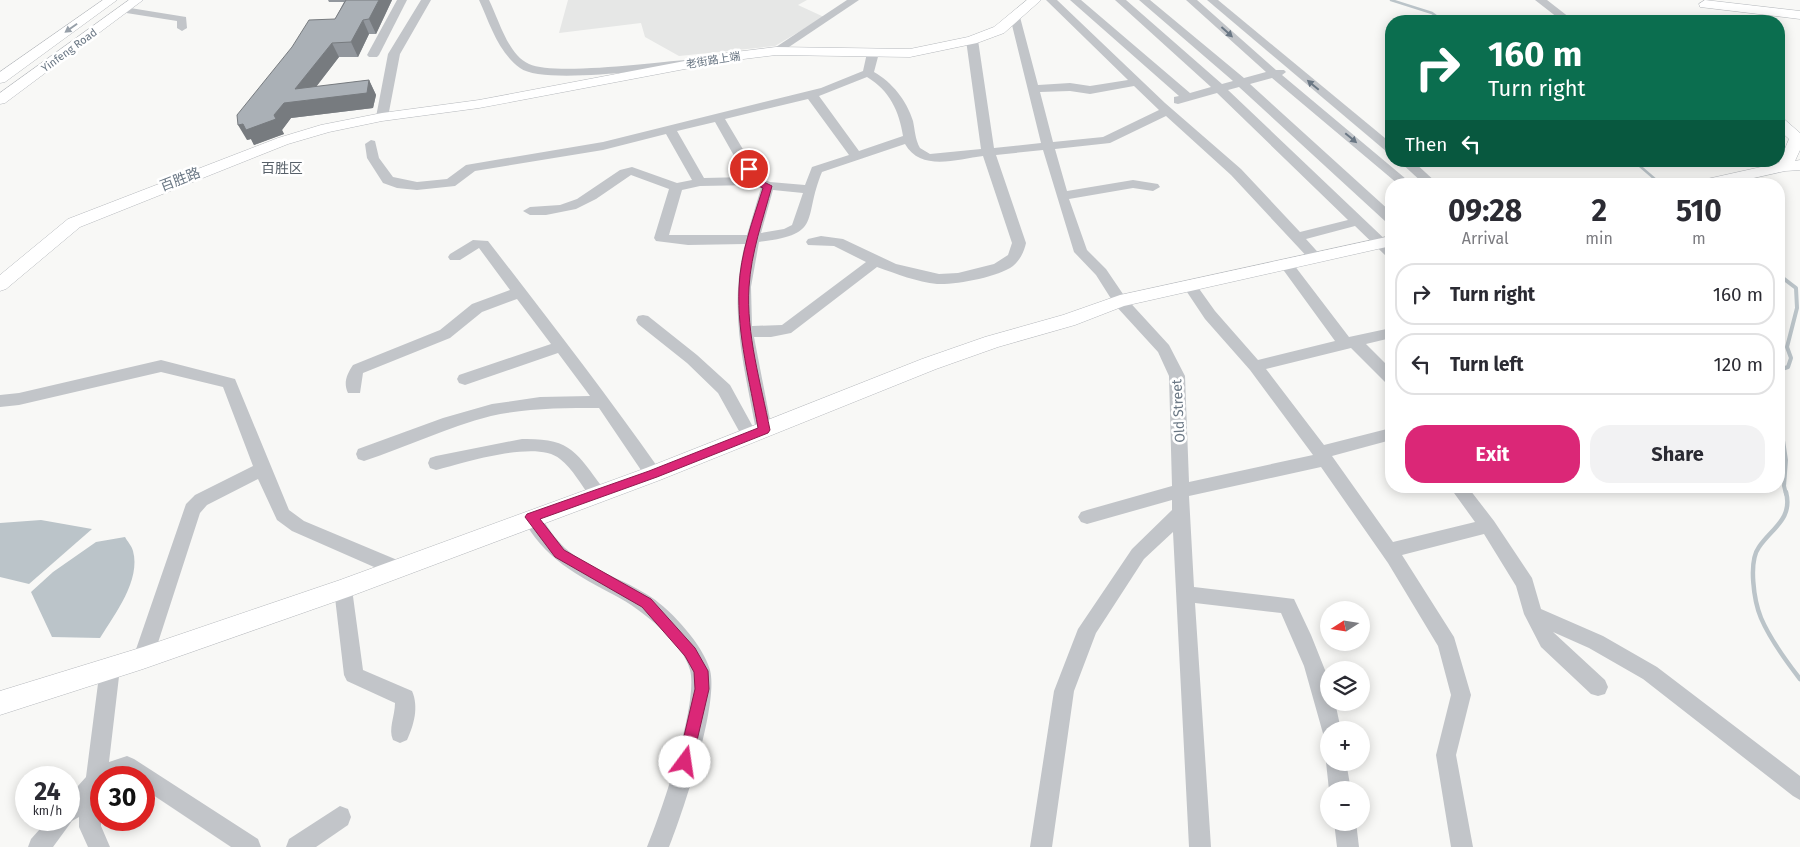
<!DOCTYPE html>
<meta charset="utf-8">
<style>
:root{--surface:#fff;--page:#f2f2f3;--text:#2b2b33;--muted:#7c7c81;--line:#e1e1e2;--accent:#db2777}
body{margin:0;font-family:"Fira Sans","Noto Sans SC",sans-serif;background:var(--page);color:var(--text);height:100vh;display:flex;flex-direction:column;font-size:19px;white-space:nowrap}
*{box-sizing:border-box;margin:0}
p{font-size:16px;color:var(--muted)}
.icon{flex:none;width:28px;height:28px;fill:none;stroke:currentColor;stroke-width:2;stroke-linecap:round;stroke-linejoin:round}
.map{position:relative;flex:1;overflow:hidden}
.side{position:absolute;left:1385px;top:178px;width:400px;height:315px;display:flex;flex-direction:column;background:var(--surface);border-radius:20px;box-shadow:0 2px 12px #0003}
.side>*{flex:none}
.top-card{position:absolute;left:1385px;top:15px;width:400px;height:152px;border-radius:20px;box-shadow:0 2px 12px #0003;background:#0b6e4f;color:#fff;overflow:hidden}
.needle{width:32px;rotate:258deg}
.fabs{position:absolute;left:1320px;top:601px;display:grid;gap:10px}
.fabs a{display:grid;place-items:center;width:50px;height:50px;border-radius:50%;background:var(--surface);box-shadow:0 2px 12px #0003;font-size:25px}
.speed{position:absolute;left:15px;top:766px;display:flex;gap:10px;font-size:25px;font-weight:700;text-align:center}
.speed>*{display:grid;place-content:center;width:65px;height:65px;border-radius:50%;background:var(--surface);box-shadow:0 2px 12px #0003;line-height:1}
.speed small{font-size:12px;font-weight:400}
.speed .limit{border:8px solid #d22;background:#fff;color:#111}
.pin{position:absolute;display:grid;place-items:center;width:42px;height:42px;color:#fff;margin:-21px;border:2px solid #fff;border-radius:50%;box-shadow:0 1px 5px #0007}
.me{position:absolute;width:55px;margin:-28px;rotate:14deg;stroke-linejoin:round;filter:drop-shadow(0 0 4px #0008)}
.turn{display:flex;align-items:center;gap:18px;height:105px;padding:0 20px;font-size:22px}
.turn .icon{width:65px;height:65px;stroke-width:2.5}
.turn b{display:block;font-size:35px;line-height:42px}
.then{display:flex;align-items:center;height:48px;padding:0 20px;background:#0003;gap:10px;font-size:19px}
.eta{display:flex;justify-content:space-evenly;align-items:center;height:85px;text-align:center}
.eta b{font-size:30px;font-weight:700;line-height:35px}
.cta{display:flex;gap:10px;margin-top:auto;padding:10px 20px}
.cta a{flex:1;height:58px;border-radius:20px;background:var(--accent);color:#fff;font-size:20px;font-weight:700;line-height:58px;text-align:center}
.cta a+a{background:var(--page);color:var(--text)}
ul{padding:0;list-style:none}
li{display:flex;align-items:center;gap:15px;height:62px;margin:0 10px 8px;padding:0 10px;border:2px solid var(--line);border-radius:20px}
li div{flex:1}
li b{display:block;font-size:19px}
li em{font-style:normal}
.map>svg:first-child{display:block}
.built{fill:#e6e7e6}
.water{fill:#bbc4c9}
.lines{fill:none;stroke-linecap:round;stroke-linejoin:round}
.stream-far2{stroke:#bbc4c9;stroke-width:2.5}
.stream-far1{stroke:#bbc4c9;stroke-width:4}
.stream{stroke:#bbc4c9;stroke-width:4.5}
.major-casing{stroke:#b6b9bd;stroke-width:1}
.minor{fill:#c2c5c9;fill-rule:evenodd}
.major{fill:#fff;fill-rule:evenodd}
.wall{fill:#92979d}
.shaded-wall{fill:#777b7f}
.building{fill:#aab0b6;stroke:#777b7f}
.oneway{fill:#97a0a9}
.oneway2{fill:#6a7784}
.route{fill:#db2777;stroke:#8e194d}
.labels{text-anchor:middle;stroke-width:5;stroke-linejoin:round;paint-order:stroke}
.far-street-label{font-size:11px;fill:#6a7784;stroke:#fff}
.far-quarter-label{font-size:14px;fill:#576069;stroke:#fff}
.street-label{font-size:14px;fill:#6a7784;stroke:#fff}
</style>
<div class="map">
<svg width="1800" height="847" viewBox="0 0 1800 847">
<rect width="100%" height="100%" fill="#f8f8f6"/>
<!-- built -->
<polygon class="built" points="568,0 807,0 798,5 824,17 775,46 679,56 645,37 641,23 559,33"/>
<!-- water -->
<g class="water">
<polygon points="41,520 92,529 29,584 0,577 0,523"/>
<path d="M125 537C127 541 132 546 133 551 141 580 115 614 100 638L52 637 31 592 53 572 96 542Z"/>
</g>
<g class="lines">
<!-- stream-far2 -->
<g class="stream-far2">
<polyline points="1391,0 1432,13 1443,21"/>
<polyline points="1634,161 1656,180"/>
</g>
<!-- stream-far1 -->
<g class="stream-far1">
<polyline points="1779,275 1796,288 1797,308 1787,347 1791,358 1788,367 1779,370"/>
<polyline points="1779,414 1786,460 1784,486 1786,494"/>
</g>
<!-- stream -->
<path class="stream" d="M1786 492C1793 519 1772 528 1759 547 1748 562 1754 601 1761 618 1770 639 1786 661 1800 679"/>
<defs>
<g id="major">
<polygon points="103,0 117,0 5,82 0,83 0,72"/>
<polygon points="129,0 143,0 5,103 0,104 0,93"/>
<polygon points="1027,0 1041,0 1004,33 977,43 910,57 776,55 727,61 479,108 382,121 329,132 288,144 80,227 6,289 0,291 0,275 68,219 278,138 321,125 382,113 479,100 727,53 776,47 910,49 968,37 994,27"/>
<polygon points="1705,0 1800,11 1800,19 1700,7 1699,4"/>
<polygon points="1779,118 1784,119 1800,133 1800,150 1795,161 1800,160 1800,170 1785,171 1727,184 1696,184 1698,181 1779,163 1789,139 1779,130"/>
<polygon points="1391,236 1391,246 1124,306 1075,325 998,347 936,369 660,480 351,596 143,669 0,715 0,691 143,647 340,580 646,468 922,359 985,337 1063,315 1120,295"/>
</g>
</defs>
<!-- major casing -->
<use href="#major" class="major-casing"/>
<!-- minor -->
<g class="minor">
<polygon points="397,0 407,0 379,55 377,57 369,57 367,55"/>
<polygon points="421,0 431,0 400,54 388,117 386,120 378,120 376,117 388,54"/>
<path d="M479 0H489C499 20 508 55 529 64 555 76 654 62 687 60L693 63 687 66C655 69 542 85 520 68 498 52 490 24 479 0Z"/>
<polygon points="847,0 859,0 780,53 776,54 770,51"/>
<path d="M1046 0H1057L1165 103 1241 169 1300 232 1348 220 1217 93 1178 104 1174 103V97L1179 96 1070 0H1081L1190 93 1211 87 1115 0H1126L1222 84 1233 81 1139 0H1150L1244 78 1266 72 1186 0H1197L1276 70H1284L1286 72 1282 75 1412 184H1398L1272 78 1250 84 1391 212V223L1386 222 1239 87 1228 90 1391 245V258L1386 256 1355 226 1306 239 1324 259 1322 262H1312L1231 175 1166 116 1110 143 1055 149 1067 191 1133 180 1158 184 1160 187 1153 191 1133 188 1069 199 1087 250 1106 269 1125 297 1169 345 1185 376 1189 482 1313 455 1250 370 1205 319 1183 286 1190 281 1195 283 1215 311 1258 360 1335 341 1279 264 1286 259 1291 261 1349 337 1391 328V338L1366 344 1391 369V384L1385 382 1351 348 1266 369 1324 445 1391 428V440L1332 456 1393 542 1475 522 1449 486H1467L1494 521 1532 578 1541 609 1603 636 1657 667 1800 776V800L1793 796 1643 679 1589 648 1553 632 1605 680 1608 687 1605 694 1598 696 1591 694 1541 647 1524 614 1516 586 1484 534 1402 555 1454 637 1471 695 1456 755 1473 847H1451L1436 755 1451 695 1438 646 1388 563 1321 467 1189 496 1194 587 1294 599 1311 635 1329 680V702H1335L1341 730H1329V739L1324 737 1304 666 1281 613 1195 603 1211 847H1189L1173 532 1144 559 1096 633 1074 691 1052 847H1030L1054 691 1078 629 1132 549 1172 510V500L1087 524 1081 522 1078 517 1081 512 1087 510 1172 486 1169 376 1158 352 1115 305 1096 275 1074 252 1043 150 996 155 1026 243C1024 252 1020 260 1013 266 998 277 956 285 937 284 917 282 897 274 877 267L791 333 771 337H754L772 430 770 434 764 436 758 434 756 430C744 365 728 310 745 244L688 245 656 241 654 238 669 189 631 175 596 199 576 209 546 215H530L523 211 530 207 560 205 577 199 620 170 632 167 677 183 692 180 666 134 603 150 475 171 455 186 417 190 397 188 383 183 367 158 365 144 371 140 375 141 379 158 393 177 417 182 447 179 466 165 603 142 821 88 863 71 867 53 873 50 879 53 874 72C892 82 907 101 913 121 915 130 915 139 920 148L930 154 981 149 966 40 972 37 978 40 994 148 1041 143 1010 17 1011 15H1019L1020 17 1038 85 1070 83 1090 86 1128 80ZM867 77C890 91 899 111 903 136L859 151 819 96ZM1134 86 1159 110 1103 137 1053 142 1040 92 1070 91 1090 94ZM808 99 849 155 812 167 805 185 770 182 760 178 725 119ZM715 122 746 177 704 178 677 131ZM905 144C921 172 957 159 983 156L1012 243 1008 255 994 264 958 273 939 274 896 264 843 239 821 236 808 239 806 242 808 245 834 246 866 262 782 325 752 326 751 287 759 242C824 234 802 220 822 172ZM753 185 761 188 747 235H669L682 190 700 186ZM773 190 803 193 792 225 784 229 761 233Z"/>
<polygon points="1207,0 1218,0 1391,143 1391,153 1387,152"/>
<polygon points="1535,0 1547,0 1574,21 1562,21"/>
<polygon points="124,7 186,17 187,28 182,31 177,28 177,21 120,12 119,10"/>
<polygon points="1399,161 1413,161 1438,184 1424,184"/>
<path d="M473 240 488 241C546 316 604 391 659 469L661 474 659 479 653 481 647 479 599 408C563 408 526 408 491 416 447 427 407 447 364 461L358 459 356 454 358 449 443 418 492 404 540 397 590 396 558 353 465 385 459 383 457 379 459 375 551 344 517 299 482 312 450 338 363 373 360 393H348C343 383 347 374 353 365L440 330 472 304 510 290 479 248 460 260H450L448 257 450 254Z"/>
<polygon points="643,315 648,316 697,355 730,385 758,436 756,440 750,442 744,440 718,393 687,363 638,324 636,320 638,316"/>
<polygon points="161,360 235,379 289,510 304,521 402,562 405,568 402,574 396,576 390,574 292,531 277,520 258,479 207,505 200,513 153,658 150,664 143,667 136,664 133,658 186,504 195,495 253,466 223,387 161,372 19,405 0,407 0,395 19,393"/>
<path d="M522 439C571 438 576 452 603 488L606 493 603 498 597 500 591 498C581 485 573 469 560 459 537 439 464 463 436 470L430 468 428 463 430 458 436 456Z"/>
<path d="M531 510 537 512C546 524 554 538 565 548 590 570 624 579 651 597 672 611 703 645 710 670 719 704 683 812 669 847H647C661 813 699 703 690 670 683 643 641 609 616 596 578 576 543 558 522 517L525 512Z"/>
<path d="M343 581 350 583 352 589 363 670 412 691C419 707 414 725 407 740L400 743 393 740C388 729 395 716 395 703L347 681 344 675 334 589 336 583Z"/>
<polygon points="110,659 117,662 120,668 109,762 127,756 134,759 258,839 261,847 231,847 144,789 144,778 101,778 101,826 110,847 88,847 79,827 79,817 72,821 53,847 28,847 31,839 48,820 69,820 69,796 86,777 100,668 103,662"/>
<polygon points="1329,755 1329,762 1346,762 1351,790 1329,790 1326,762"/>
<polygon points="340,806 348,809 351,817 348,825 316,847 286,847 289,839"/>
<polygon points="1334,822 1356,822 1359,847 1337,847"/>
</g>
<!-- major -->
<use href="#major" class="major"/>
</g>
<!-- wall -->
<polygon class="wall" points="328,0 392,0 376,34 369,34 358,57 339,57 316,87 369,80 376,95 373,108 291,118 282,130 284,134 254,145 251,139 247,140 335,19 344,2 329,2"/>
<!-- shaded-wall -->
<g class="shaded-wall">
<polygon points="379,0 392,0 376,34 369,19"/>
<polygon points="363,20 369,34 358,57 351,42"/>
<polygon points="332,43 339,57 305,101 369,80 376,95 373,108 291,118 282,130 284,134 254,145 251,139 247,140 238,125 274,115"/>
</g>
<!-- building -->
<polygon class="building" points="346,0 379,0 369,19 363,20 351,42 332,43 295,89 369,80 367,93 284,103 274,115 276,119 246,130 243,124 238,125 237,115 292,47 309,20 335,19"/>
<!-- one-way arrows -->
<defs><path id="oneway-solid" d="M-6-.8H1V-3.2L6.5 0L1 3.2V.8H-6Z" transform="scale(1.25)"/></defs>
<use class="oneway" href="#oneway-solid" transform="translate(71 28) rotate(145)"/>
<g class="oneway2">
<use href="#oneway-solid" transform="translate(1227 32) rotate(42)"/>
<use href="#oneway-solid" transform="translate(1313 85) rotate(-140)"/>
<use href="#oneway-solid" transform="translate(1351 138) rotate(40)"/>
</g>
<!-- route -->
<path class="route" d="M746 167H752L758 179 772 186C763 219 751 253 749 287 746 334 761 384 770 430L768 433 657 477 540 519 564 550 651 599 695 648 708 671 709 689 692 762 690 767 685 769 680 767 678 762 695 689 694 672 685 656 642 607 555 557 525 517 527 514 649 471 758 428C750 382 737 335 739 288 740 254 753 220 763 188L752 183 745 169Z"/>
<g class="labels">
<!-- far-street labels -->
<g class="far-street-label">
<text transform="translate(69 50) rotate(-36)" y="4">Yinfeng Road</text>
<text transform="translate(713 60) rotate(-9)" y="4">老街路上端</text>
</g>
<!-- far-quarter labels -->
<g class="far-quarter-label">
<text x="282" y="173">百胜区</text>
</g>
<!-- street labels -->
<g class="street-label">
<text transform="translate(180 179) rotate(-21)" y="5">百胜路</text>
<text transform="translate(1178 411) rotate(-93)" y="5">Old Street</text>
</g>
</g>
</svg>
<div class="fabs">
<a><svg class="needle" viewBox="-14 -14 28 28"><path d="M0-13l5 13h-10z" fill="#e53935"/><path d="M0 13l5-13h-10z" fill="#7c7c81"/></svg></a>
<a><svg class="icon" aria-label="layers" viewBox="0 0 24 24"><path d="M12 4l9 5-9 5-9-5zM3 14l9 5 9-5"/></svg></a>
<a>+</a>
<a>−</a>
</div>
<div class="speed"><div>24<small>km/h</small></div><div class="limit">30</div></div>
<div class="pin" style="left:749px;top:169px;background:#d93025"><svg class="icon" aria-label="arrive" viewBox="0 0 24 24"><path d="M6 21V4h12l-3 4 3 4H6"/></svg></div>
<svg class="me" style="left:685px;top:762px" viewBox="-20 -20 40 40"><circle r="19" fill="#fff"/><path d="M0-13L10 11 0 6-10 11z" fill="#db2777"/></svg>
<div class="top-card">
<div class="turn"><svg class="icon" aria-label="right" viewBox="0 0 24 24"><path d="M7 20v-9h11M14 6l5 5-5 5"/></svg><div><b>160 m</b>Turn right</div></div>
<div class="then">Then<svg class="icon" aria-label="left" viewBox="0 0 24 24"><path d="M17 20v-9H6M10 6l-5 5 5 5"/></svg></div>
</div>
<section class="side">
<div class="eta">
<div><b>09:28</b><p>Arrival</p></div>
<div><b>2</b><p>min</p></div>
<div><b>510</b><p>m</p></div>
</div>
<ul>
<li><svg class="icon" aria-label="right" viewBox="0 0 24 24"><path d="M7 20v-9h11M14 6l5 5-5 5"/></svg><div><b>Turn right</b></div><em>160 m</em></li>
<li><svg class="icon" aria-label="left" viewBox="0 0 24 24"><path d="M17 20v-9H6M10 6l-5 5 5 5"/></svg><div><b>Turn left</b></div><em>120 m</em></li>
</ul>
<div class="cta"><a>Exit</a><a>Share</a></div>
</section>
</div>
